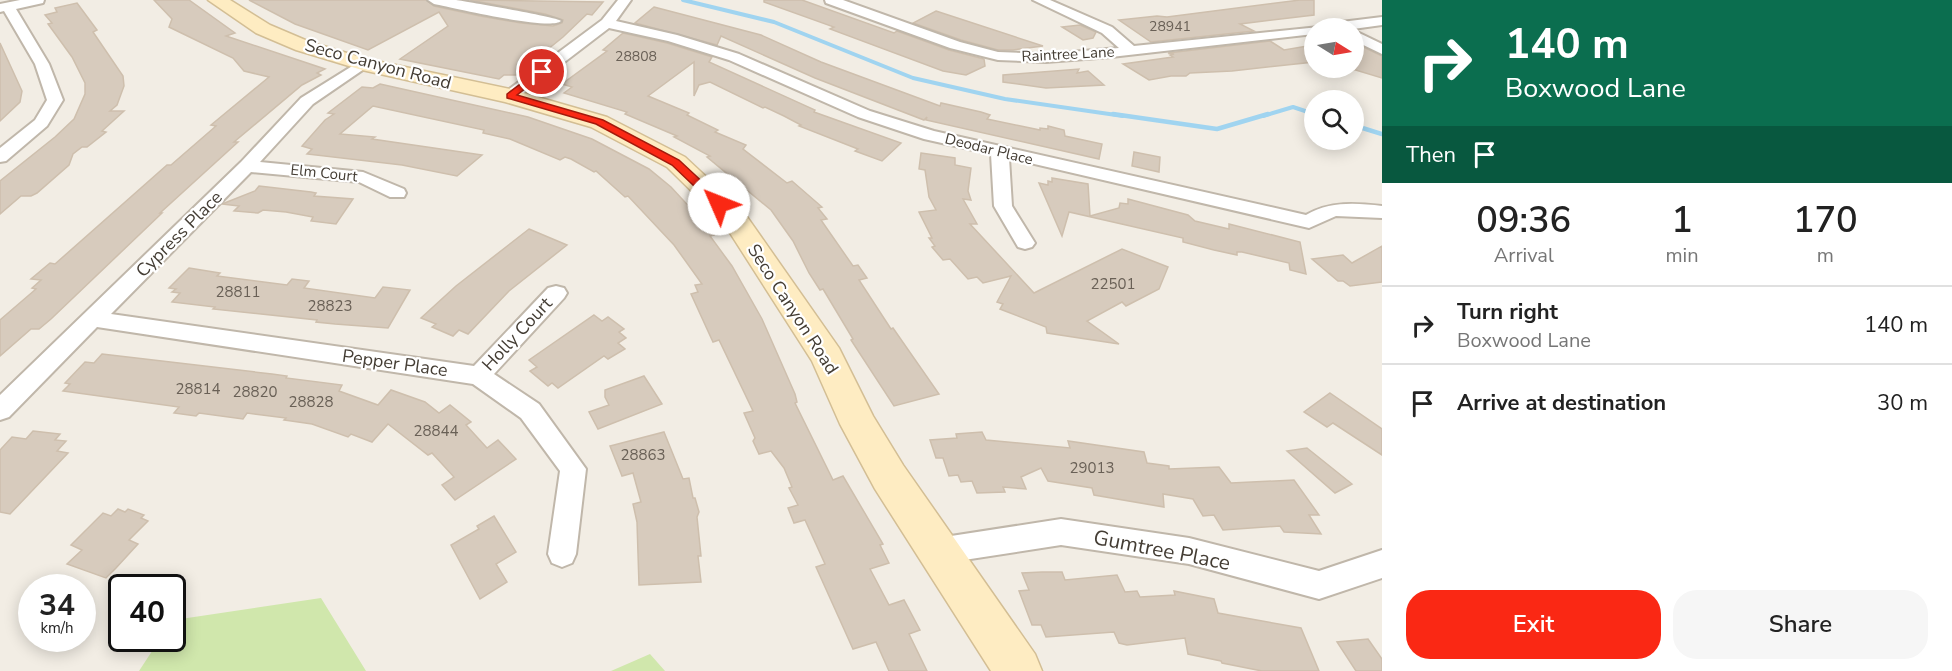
<!DOCTYPE html>
<style>
:root{--surface:#fff;--page:#f6f6f6;--text:#222;--muted:#767676;--line:#e0e0e0;--accent:#fa2814}
body{margin:0;font-family:"Nunito Sans",sans-serif;background:var(--page);color:var(--text);height:100vh;display:flex;flex-direction:column;font-size:22px;white-space:nowrap}
*{box-sizing:border-box;margin:0}
p{font-size:20px;color:var(--muted)}
.icon{flex:none;width:33px;height:33px;fill:none;stroke:currentColor;stroke-width:2;stroke-linecap:round;stroke-linejoin:round}
.map{position:relative;flex:1;overflow:hidden}
.sheet{display:flex;flex-direction:column;background:var(--surface);width:570px}
.sheet>*{flex:none}
.banner{background:#0b6e4f;color:#fff;overflow:hidden}
.needle{width:39px;rotate:101deg}
.buttons{position:absolute;left:1304px;top:18px;display:grid;gap:12px}
.buttons a{display:grid;place-items:center;width:60px;height:60px;border-radius:50%;background:var(--surface);box-shadow:0 3px 15px #0003;font-size:30px}
.speed{position:absolute;left:18px;top:574px;display:flex;gap:12px;font-size:30px;font-weight:700;text-align:center}
.speed>*{display:grid;place-content:center;width:78px;height:78px;border-radius:50%;background:var(--surface);box-shadow:0 3px 15px #0003;line-height:1}
.speed small{font-size:15px;font-weight:400}
.speed .limit{border:3px solid #111;border-radius:9px;background:#fff;color:#111}
.pin{position:absolute;display:grid;place-items:center;width:51px;height:51px;color:#fff;margin:-26px;border:3px solid #fff;border-radius:50%;box-shadow:0 2px 6px #0007}
.me{position:absolute;width:66px;margin:-33px;rotate:314deg;stroke-linejoin:round;filter:drop-shadow(0 0 4px #0008)}
.turn{display:flex;align-items:center;gap:21px;height:126px;padding:0 24px;font-size:27px}
.turn .icon{width:78px;height:78px;stroke-width:2.5}
.turn b{display:block;font-size:42px;line-height:51px}
.then{display:flex;align-items:center;height:57px;padding:0 24px;background:#0003;gap:12px;font-size:22px}
.eta{display:flex;justify-content:space-evenly;align-items:center;height:102px;text-align:center}
.eta b{font-size:36px;font-weight:600;line-height:42px}
.cta{display:flex;gap:12px;margin-top:auto;padding:12px 24px}
.cta a{flex:1;height:69px;border-radius:24px;background:var(--accent);color:#fff;font-size:24px;font-weight:600;line-height:69px;text-align:center}
.cta a+a{background:var(--page);color:var(--text)}
ul{padding:0;list-style:none}
li{display:flex;align-items:center;gap:18px;height:78px;padding:0 24px;border-top:2px solid var(--line)}
li div{flex:1}
li b{display:block;font-size:22px}
li em{font-style:normal}
main{display:flex;flex:1;min-height:0}
.map>svg:first-child{display:block}
.green{fill:#d0e7ac}
.lines{fill:none;stroke-linecap:round;stroke-linejoin:round}
.stream-far1{stroke:#a0d4f0;stroke-width:4}
.stream{stroke:#a0d4f0;stroke-width:4.5}
.building{fill:#d7cbbd;stroke:#cebfad;stroke-width:1.5}
.street-casing{stroke:#c0b7aa;stroke-width:4}
.secondary-casing{stroke:#d3be94;stroke-width:3}
.street{fill:#fff;fill-rule:evenodd}
.secondary{fill:#feecc2;fill-rule:evenodd}
.route{fill:#fa2814;stroke:#a21a0d;stroke-width:1.5}
.labels{text-anchor:middle;stroke-width:4.5;stroke-linejoin:round;paint-order:stroke}
.far-number-label{font-size:14px;fill:#696056}
.far-street-label{font-size:15px;fill:#443d34;stroke:#fff}
.number-label{font-size:15px;fill:#696056}
.street-label{font-size:18px;fill:#443d34;stroke:#fff}
.near-street-label{font-size:21px;fill:#443d34;stroke:#fff}
</style>
<main>
<div class="map">
<svg width="1382" height="671" viewBox="0 0 1382 671">
<rect width="100%" height="100%" fill="#f2ede4"/>
<!-- green -->
<g class="green">
<polygon points="321,598 366,671 139,671 160,639 172,639 174,620"/>
<polygon points="650,654 665,671 611,671"/>
</g>
<g class="lines">
<!-- stream-far1 -->
<g class="stream-far1">
<polyline points="683,0 774,22 913,78 1005,99 1123,116"/>
<polyline points="1263,116 1293,107 1314,114"/>
</g>
<!-- stream -->
<g class="stream">
<polyline points="1113,114 1217,129 1268,114"/>
<polyline points="1353,125 1382,134"/>
</g>
</g>
<!-- building -->
<g class="building">
<polygon points="154,0 189,0 235,33 226,36 325,69 317,73 321,75 302,85 234,142 238,142 160,213 162,213 51,319 39,329 31,329 0,356 0,320 36,289 32,288 41,280 31,279 50,263 55,264 167,165 171,165 216,126 211,125 269,77 244,71 233,58 169,27 172,19"/>
<polygon points="249,0 426,0 434,6 480,16 521,23 553,26 562,23 563,20 545,14 470,0 603,2 592,15 587,14 563,37 516,75 504,75 499,79 400,59 448,26 439,12 368,50 295,24"/>
<polygon points="764,0 802,0 894,33 897,31 949,50 984,59 985,66 966,75 943,71 830,29 834,27 764,2"/>
<polygon points="1300,0 1314,0 1314,15 1240,24 1254,31 1151,42 1119,20 1157,16 1167,17"/>
<polygon points="77,3 97,30 93,32 123,76 124,86 117,105 110,111 124,111 102,131 106,132 87,147 82,147 73,154 69,165 37,193 31,196 21,196 0,214 0,181 55,137 74,119 85,94 85,83 72,57 48,24 52,23 45,15 57,12 55,8"/>
<polygon points="654,7 761,35 821,62 940,106 941,103 981,112 990,115 987,119 1040,130 1040,128 1048,129 1048,126 1064,130 1065,136 1102,144 1099,159 926,120 927,117 924,120 815,78 721,36 717,45 635,23"/>
<polygon points="936,11 1043,46 1013,50 998,50 961,40 913,23"/>
<polygon points="1080,25 1096,32 1093,38 1083,40 1062,27"/>
<polygon points="623,33 667,43 712,57 709,62 815,110 814,112 901,143 882,161 855,151 858,149 799,126 801,125 784,116 765,107 763,108 710,82 699,85 694,96 694,62 648,96 689,113 687,115 718,130 715,132 746,145 743,149 787,183 792,181 822,207 818,208 827,219 821,220 853,266 858,265 867,278 859,280 891,329 893,328 939,394 894,406 851,340 853,339 823,289 820,290 809,273 793,241 771,210 707,157 710,156 674,137 677,136 625,114 627,112 564,93 572,87 562,84 607,51 603,50"/>
<polygon points="1270,41 1284,50 1314,45 1314,62 1232,71 1190,73 1186,76 1171,76 1149,80 1123,64 1173,57 1170,55 1174,54 1168,53"/>
<polygon points="1353,42 1382,56 1382,78 1349,68 1353,68"/>
<polygon points="0,43 22,91 20,102 0,121"/>
<polygon points="1079,69 1077,73 1088,71 1104,85 1046,88 1003,82 1003,75"/>
<polygon points="380,84 528,117 592,139 649,169 671,187 707,226 714,235 710,236 732,266 762,319 795,394 797,402 795,403 833,480 843,476 883,544 880,545 889,563 870,569 889,605 904,600 920,630 909,634 927,671 889,671 876,642 853,649 816,567 825,564 805,520 794,523 788,508 798,505 789,488 792,487 784,468 771,451 759,454 753,441 755,438 744,413 753,411 719,340 713,342 691,294 698,292 695,285 702,284 674,245 628,196 625,197 596,171 594,172 571,159 565,157 560,160 510,139 483,133 484,130 373,106 340,134 375,137 372,139 482,155 457,176 402,165 307,154 312,149 302,146 325,120 334,114 328,113 362,87 373,88"/>
<polygon points="1134,152 1160,157 1159,172 1132,166"/>
<polygon points="921,153 955,158 955,165 971,168 968,191 971,200 963,199 977,224 970,224 1034,293 1122,249 1168,267 1159,289 1126,306 1122,302 1087,321 1119,344 1047,333 1046,327 1000,309 1003,304 997,302 1011,276 983,283 977,277 968,279 950,259 943,260 932,247 935,246 929,238 932,238 919,212 936,210 929,197 925,170 919,169"/>
<polygon points="1052,178 1088,184 1090,216 1119,208 1120,203 1128,204 1128,199 1188,215 1195,221 1229,229 1229,224 1300,242 1306,274 1290,270 1289,263 1272,259 1242,252 1237,252 1237,255 1214,250 1183,242 1183,238 1069,212 1062,236 1039,183 1048,185 1048,181 1052,182"/>
<polygon points="259,186 311,192 316,193 314,196 353,199 336,224 311,221 313,217 286,212 263,210 258,213 234,211 239,206 222,204 255,191"/>
<polygon points="529,229 567,245 509,291 468,334 459,330 453,336 432,327 436,324 421,318 456,286"/>
<polygon points="1382,246 1382,282 1350,286 1343,281 1338,281 1312,259 1343,255 1352,263"/>
<polygon points="189,268 220,273 217,276 287,285 292,279 309,281 304,288 375,298 383,287 410,290 388,328 335,324 316,322 317,320 213,309 215,307 172,302 180,293 172,292 176,289 169,288"/>
<polygon points="594,315 602,321 608,317 624,329 619,332 626,338 618,343 625,349 608,359 604,356 558,388 552,383 548,386 530,371 537,367 529,360"/>
<polygon points="102,354 272,374 287,376 286,378 342,385 339,391 378,405 391,390 425,402 439,413 450,405 471,422 466,425 487,448 498,440 516,459 455,500 442,485 454,477 432,453 428,455 388,424 372,442 351,434 348,437 312,424 284,420 286,418 247,413 243,419 199,413 196,416 174,413 179,407 63,391 70,384 65,383 85,362 94,363"/>
<polygon points="644,376 662,404 598,429 589,412 609,405 605,397 605,390"/>
<polygon points="1330,393 1382,429 1382,455 1333,423 1327,427 1304,412"/>
<polygon points="33,431 60,434 55,440 66,441 57,451 68,453 10,514 0,512 0,450 12,437 26,439"/>
<polygon points="664,432 683,479 689,478 693,498 695,498 699,512 697,517 701,556 698,556 701,582 639,585 637,522 633,504 641,502 633,473 622,476 610,446"/>
<polygon points="982,432 986,440 1070,448 1068,441 1144,452 1147,463 1169,466 1169,469 1219,467 1231,483 1294,480 1319,515 1309,515 1321,534 1284,532 1280,526 1223,530 1214,515 1203,516 1193,499 1163,494 1164,507 1094,495 1092,488 1048,481 1041,468 1021,477 1026,489 1003,487 1005,492 977,493 972,481 961,482 958,475 949,476 943,458 936,458 930,440 957,438 956,434"/>
<polygon points="1307,448 1352,484 1335,493 1287,451"/>
<polygon points="118,509 125,512 128,509 144,515 141,518 148,521 129,540 138,544 116,568 106,578 67,564 82,550 71,545 103,513 111,516"/>
<polygon points="494,516 516,552 496,564 507,582 480,599 451,545 479,529 477,526"/>
<polygon points="1042,572 1062,572 1065,580 1117,575 1125,592 1137,591 1140,597 1175,595 1174,591 1214,599 1218,613 1301,628 1319,671 1262,671 1222,663 1221,661 1188,654 1185,638 1127,645 1119,643 1114,632 1046,637 1041,625 1032,625 1019,591 1029,590 1022,573"/>
<polygon points="1368,639 1382,659 1382,671 1356,671 1337,642"/>
</g>
<g class="lines">
<defs>
<g id="street">
<polygon points="20,0 44,0 43,3 16,9 49,64 63,100 47,126 6,161 0,162 0,148 35,120 47,100 35,64 4,11 0,12 0,4"/>
<path d="M428 0C437 0 447 0 456 0 469 2 557 17 561 21 550 31 454 8 434 4Z"/>
<path d="M618 0H631L616 21 677 35 739 54 870 111 934 131 1306 215C1330 201 1356 203 1382 206V218L1336 216 1309 228 1009 158 1012 206 1035 243 1032 247 1025 249 1018 247 994 206 991 154 924 139 858 117 729 60 668 41 609 28 516 99H504L502 96 504 93 602 20Z"/>
<polygon points="825,0 843,0 960,42 998,52 1046,54 1119,48 1102,33 1033,0 1050,0 1112,27 1134,46 1319,27 1325,24 1382,17 1382,25 1353,29 1314,28 1314,34 1111,57 1046,62 998,60 950,48 826,3"/>
<polygon points="1353,30 1382,44 1382,54 1353,40"/>
<polygon points="362,60 369,64 367,67 313,104 260,162 363,172 404,189 406,193 404,197 390,197 359,182 251,172 111,314 474,366 548,288 556,286 564,288 567,293 564,298 494,374 539,404 586,469 576,554 572,563 562,567 552,563 548,554 560,471 521,418 473,384 97,327 9,417 0,420 0,395 241,162 301,98"/>
<polygon points="1061,519 1189,538 1319,571 1382,550 1382,578 1319,599 1189,564 1061,545 938,564 928,560 924,551 928,542 938,538"/>
</g>
<polygon id="secondary" points="208,0 230,0 270,25 310,42 367,59 510,89 607,117 685,157 743,211 839,348 873,416 903,465 1035,654 1042,671 991,671 875,489 840,424 812,361 723,222 667,167 591,127 505,102 362,70 296,50 256,33"/>
</defs>
<!-- street casing -->
<use href="#street" class="street-casing"/>
<!-- secondary casing -->
<use href="#secondary" class="secondary-casing"/>
<!-- street -->
<use href="#street" class="street"/>
<!-- secondary -->
<use href="#secondary" class="secondary"/>
</g>
<!-- route -->
<polygon class="route" points="539,70 547,72 517,95 603,120 679,160 723,201 723,206 715,206 672,165 596,124 507,98 507,94"/>
<g class="labels">
<!-- far-number labels -->
<g class="far-number-label">
<text x="1170" y="31">28941</text>
<text x="636" y="61">28808</text>
</g>
<!-- far-street labels -->
<g class="far-street-label">
<text transform="translate(1068 54) rotate(-3)" y="5">Raintree Lane</text>
<text transform="translate(989 149) rotate(14)" y="5">Deodar Place</text>
<text transform="translate(324 173) rotate(6)" y="5">Elm Court</text>
</g>
<!-- number labels -->
<g class="number-label">
<text x="1113" y="289">22501</text>
<text x="238" y="297">28811</text>
<text x="330" y="311">28823</text>
<text x="198" y="394">28814</text>
<text x="255" y="397">28820</text>
<text x="311" y="407">28828</text>
<text x="436" y="436">28844</text>
<text x="643" y="460">28863</text>
<text x="1092" y="473">29013</text>
</g>
<!-- street labels -->
<g class="street-label">
<text transform="translate(378 64) rotate(15)" y="6">Seco Canyon Road</text>
<text transform="translate(179 234) rotate(-45)" y="6">Cypress Place</text>
<text transform="translate(793 309) rotate(57)" y="6">Seco Canyon Road</text>
<text transform="translate(517 334) rotate(-47)" y="6">Holly Court</text>
<text transform="translate(395 363) rotate(8)" y="6">Pepper Place</text>
</g>
<!-- near-street labels -->
<g class="near-street-label">
<text transform="translate(1162 550) rotate(11)" y="7">Gumtree Place</text>
</g>
</g>
</svg>
<div class="buttons">
<a><svg class="needle" viewBox="-14 -14 28 28"><path d="M0-13l5 13h-10z" fill="#e53935"/><path d="M0 13l5-13h-10z" fill="#767676"/></svg></a>
<a><svg class="icon" aria-label="search" viewBox="0 0 24 24"><circle cx="10" cy="10" r="6"/><path d="M15 15l6 6"/></svg></a>
</div>
<div class="speed"><div>34<small>km/h</small></div><div class="limit">40</div></div>
<div class="pin" style="left:542px;top:72px;background:#d93025"><svg class="icon" aria-label="arrive" viewBox="0 0 24 24"><path d="M6 21V4h12l-3 4 3 4H6"/></svg></div>
<svg class="me" style="left:719px;top:204px" viewBox="-20 -20 40 40"><circle r="19" fill="#fff"/><path d="M0-13L10 11 0 6-10 11z" fill="#fa2814"/></svg>
</div>
<section class="sheet">
<div class="banner">
<div class="turn"><svg class="icon" aria-label="right" viewBox="0 0 24 24"><path d="M7 20v-9h11M14 6l5 5-5 5"/></svg><div><b>140 m</b>Boxwood Lane</div></div>
<div class="then">Then<svg class="icon" aria-label="arrive" viewBox="0 0 24 24"><path d="M6 21V4h12l-3 4 3 4H6"/></svg></div>
</div>
<div class="eta">
<div><b>09:36</b><p>Arrival</p></div>
<div><b>1</b><p>min</p></div>
<div><b>170</b><p>m</p></div>
</div>
<ul>
<li><svg class="icon" aria-label="right" viewBox="0 0 24 24"><path d="M7 20v-9h11M14 6l5 5-5 5"/></svg><div><b>Turn right</b><p>Boxwood Lane</p></div><em>140 m</em></li>
<li><svg class="icon" aria-label="arrive" viewBox="0 0 24 24"><path d="M6 21V4h12l-3 4 3 4H6"/></svg><div><b>Arrive at destination</b></div><em>30 m</em></li>
</ul>
<div class="cta"><a>Exit</a><a>Share</a></div>
</section>
</main>
